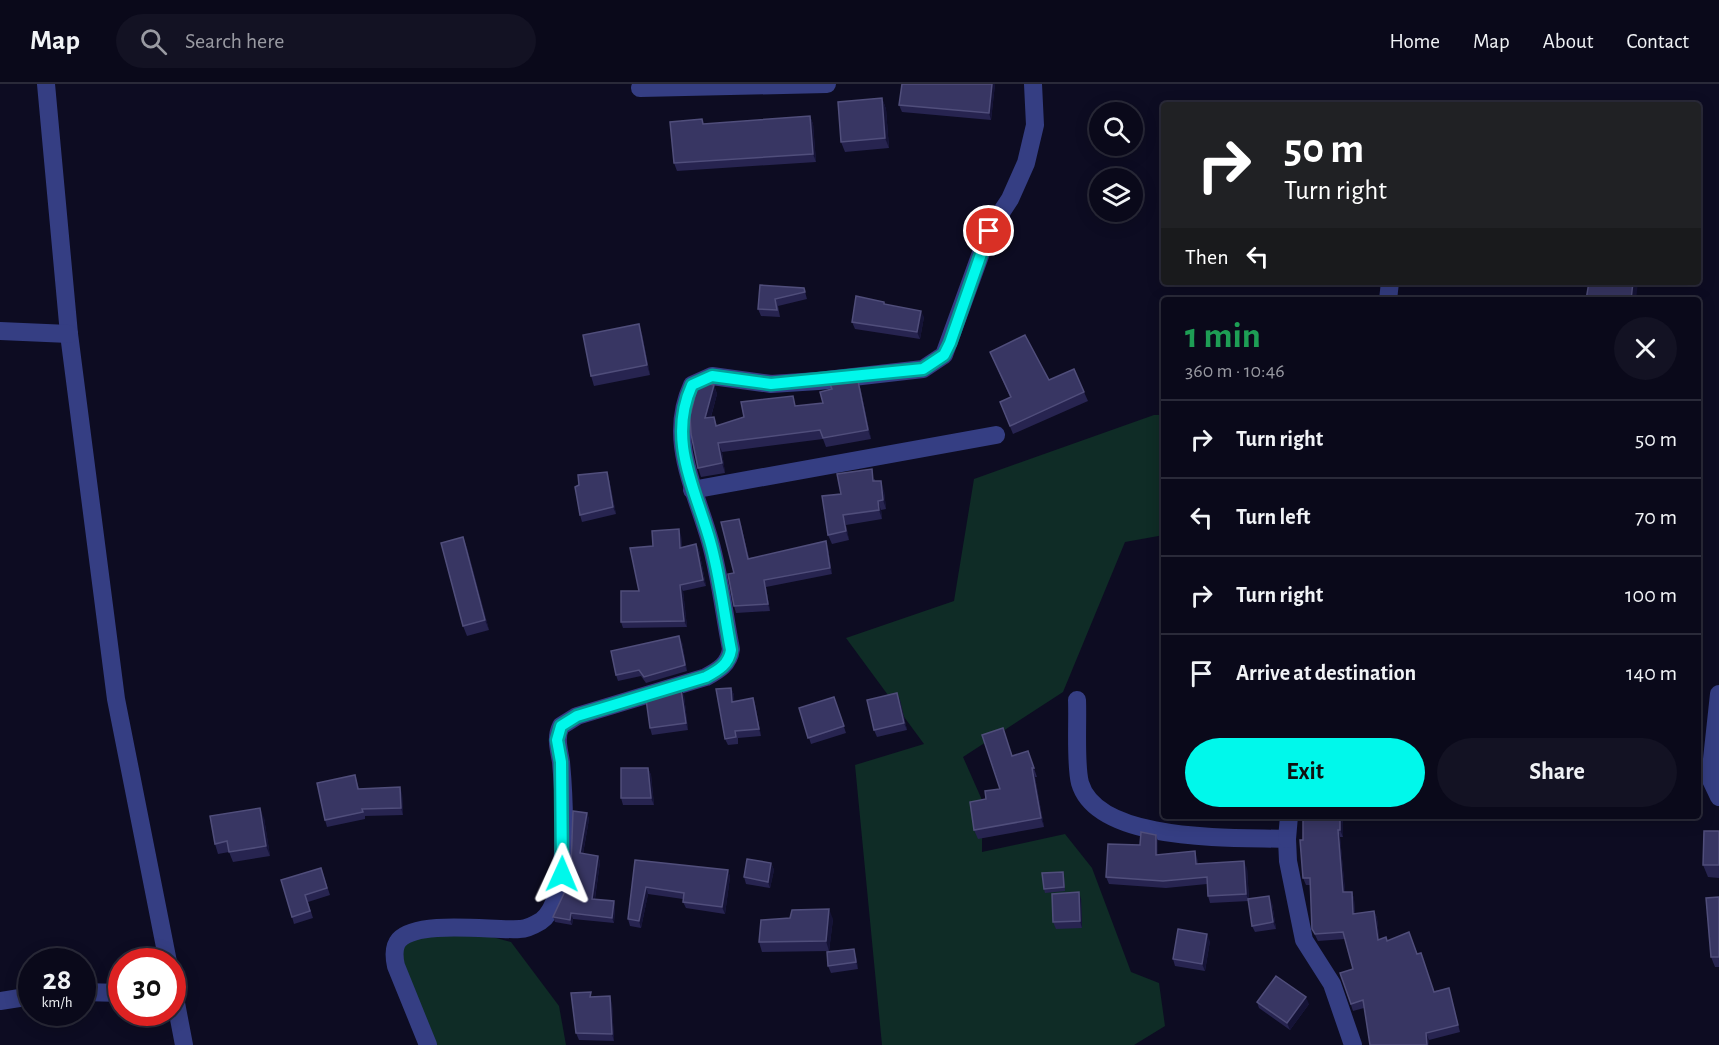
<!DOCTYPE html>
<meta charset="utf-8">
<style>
:root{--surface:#0a091a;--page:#131223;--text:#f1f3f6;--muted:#999aa2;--line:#2a2a39;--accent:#00f8eb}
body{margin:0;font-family:"Alegreya Sans",sans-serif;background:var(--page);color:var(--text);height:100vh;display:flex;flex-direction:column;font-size:22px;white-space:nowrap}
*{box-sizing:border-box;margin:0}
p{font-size:20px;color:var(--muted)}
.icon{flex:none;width:33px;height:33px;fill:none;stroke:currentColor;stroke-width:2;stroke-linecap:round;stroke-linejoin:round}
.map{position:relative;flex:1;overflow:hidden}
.side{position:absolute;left:1161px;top:213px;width:540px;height:522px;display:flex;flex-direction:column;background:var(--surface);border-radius:6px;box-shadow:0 3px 15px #0003,0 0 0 2px var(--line)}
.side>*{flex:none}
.top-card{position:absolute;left:1161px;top:18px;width:540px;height:183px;border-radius:6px;box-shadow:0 3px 15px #0003,0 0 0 2px var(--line);background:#202124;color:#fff;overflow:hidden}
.buttons{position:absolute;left:1089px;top:18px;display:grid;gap:12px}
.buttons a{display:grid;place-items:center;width:54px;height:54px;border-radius:50%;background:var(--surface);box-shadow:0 3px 15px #0003,0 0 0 2px var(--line);font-size:30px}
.speed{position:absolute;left:18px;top:864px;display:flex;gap:12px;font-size:30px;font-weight:700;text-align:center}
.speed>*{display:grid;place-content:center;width:78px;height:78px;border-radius:50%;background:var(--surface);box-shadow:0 3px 15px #0003,0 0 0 2px var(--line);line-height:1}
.speed small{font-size:15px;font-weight:400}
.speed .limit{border:9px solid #d22;background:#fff;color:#111}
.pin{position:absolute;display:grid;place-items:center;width:51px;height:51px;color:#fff;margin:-26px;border:3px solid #fff;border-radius:50%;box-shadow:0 2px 6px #0007}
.me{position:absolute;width:66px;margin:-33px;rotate:1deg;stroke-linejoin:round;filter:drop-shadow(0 0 4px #0008)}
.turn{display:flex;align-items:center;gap:21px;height:126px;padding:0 24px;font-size:27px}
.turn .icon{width:78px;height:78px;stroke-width:2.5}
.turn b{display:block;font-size:42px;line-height:51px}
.then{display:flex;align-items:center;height:57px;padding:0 24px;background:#0003;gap:12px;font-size:22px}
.round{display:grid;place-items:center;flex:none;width:63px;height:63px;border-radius:32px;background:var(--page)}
.overview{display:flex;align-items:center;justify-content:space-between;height:102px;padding:0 24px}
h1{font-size:36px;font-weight:600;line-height:45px;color:#1e9e55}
.primary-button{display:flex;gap:12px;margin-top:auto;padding:12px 24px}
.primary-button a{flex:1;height:69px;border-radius:36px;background:var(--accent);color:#111;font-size:24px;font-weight:600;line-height:69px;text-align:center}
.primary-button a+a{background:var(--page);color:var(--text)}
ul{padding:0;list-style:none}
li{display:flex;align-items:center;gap:18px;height:78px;padding:0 24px;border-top:2px solid var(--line)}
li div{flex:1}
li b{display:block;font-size:22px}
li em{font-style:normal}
header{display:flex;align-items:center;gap:36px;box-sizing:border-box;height:84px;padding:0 30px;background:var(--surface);border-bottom:2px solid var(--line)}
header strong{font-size:28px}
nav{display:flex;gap:33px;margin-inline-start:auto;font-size:21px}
.search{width:420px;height:54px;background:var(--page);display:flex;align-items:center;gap:15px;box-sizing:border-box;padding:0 21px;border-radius:33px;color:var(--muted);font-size:22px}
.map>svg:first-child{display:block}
.green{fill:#0f2c26}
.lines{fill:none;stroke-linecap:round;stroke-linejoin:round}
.minor{stroke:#353e83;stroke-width:18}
.wall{fill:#272450}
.shaded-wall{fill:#151336}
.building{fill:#383663;stroke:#504e7b;stroke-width:1.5}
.route-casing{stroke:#00a199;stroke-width:15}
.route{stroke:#00f8eb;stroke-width:10}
</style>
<header>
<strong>Map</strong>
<div class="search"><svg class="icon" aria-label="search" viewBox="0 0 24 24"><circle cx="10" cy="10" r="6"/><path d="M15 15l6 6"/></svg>Search here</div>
<nav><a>Home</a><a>Map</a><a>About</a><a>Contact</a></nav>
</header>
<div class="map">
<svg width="1719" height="961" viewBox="0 0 1719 961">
<rect width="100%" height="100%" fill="#0d0c22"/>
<!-- green -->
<g class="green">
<polygon points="1154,331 1164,331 1164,451 1125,458 1063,608 963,673 982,716 982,768 1065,750 1092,784 1131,888 1159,899 1165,942 1134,961 882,961 855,681 924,660 846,554 954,517 974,395"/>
<polygon points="458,844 511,858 559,922 566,961 437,961 393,869 426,846"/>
</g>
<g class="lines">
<!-- minor -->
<g class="minor">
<polyline points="46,0 69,250 116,615 168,878"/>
<polyline points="640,4 827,0"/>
<polyline points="1388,216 1390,198"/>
<polyline points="0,247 69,250"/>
<polyline points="692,406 996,351"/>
<polyline points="1719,610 1710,694 1719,713"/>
<path d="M1077 616C1078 638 1075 680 1080 699 1098 760 1237 753 1287 755L1288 777 1304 856 1332 900 1353 961"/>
<polyline points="1287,755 1289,732"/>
<polyline points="172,898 184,961"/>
<polyline points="82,908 122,909"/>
<polyline points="0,917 32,912"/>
<path d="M428 961 396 882C394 873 393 863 399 856 418 835 494 847 520 845 526 845 536 840 541 837 571 816 564 711 561 678 559 665 555 654 561 642L577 632 706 593C719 586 729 580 731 565 724 530 720 492 710 457 695 404 667 355 692 301L712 292 771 300 818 297 923 285 944 271 989 147 1010 115 1026 79 1035 41 1033 0"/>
</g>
</g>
<!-- wall -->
<g class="wall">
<polygon points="995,0 991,36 902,28 899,21"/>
<polygon points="882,14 886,25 889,64 845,68 841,58"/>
<polygon points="810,32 813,40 816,78 677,87 674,79 704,40"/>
<polygon points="760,201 804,204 807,215 778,222 780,233 761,232 758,225"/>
<polygon points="884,218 885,221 924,233 920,255 855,245 852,238"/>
<polygon points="642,250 650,291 594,302 591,292"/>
<polygon points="990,268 1049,296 1084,308 1088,317 1013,350 1000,318 1010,313"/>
<polygon points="858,297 861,307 871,355 826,363 823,355 722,368 725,389 701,393 698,384 714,301 717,310 711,333 714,333 717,342 796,322 823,319"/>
<polygon points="609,395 616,430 582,438 580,431"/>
<polygon points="875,395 875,397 884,407 886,425 881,426 882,435 846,441 849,456 832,460 828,451 841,410"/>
<polygon points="741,441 749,474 828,464 832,490 766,503 770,527 736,529 734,522 734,489"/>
<polygon points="681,451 682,463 696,460 699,466 706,502 683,507 687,543 623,544 621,538 639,507 653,462"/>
<polygon points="463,453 467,464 489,546 467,552 463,542"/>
<polygon points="682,558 687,587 646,599 641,592 618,597 616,591"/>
<polygon points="731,604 734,611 734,618 753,614 755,620 761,652 738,654 738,660 728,661 725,655"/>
<polygon points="684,611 688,646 652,651 650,644"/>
<polygon points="834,613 846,649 811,660 799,624"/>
<polygon points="900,616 907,646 877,653 874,646"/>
<polygon points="1028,667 1037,693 1035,693 1044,743 978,755 974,746 1000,705 1012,672"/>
<polygon points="648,684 651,691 654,721 623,721 621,714"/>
<polygon points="355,691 359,705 402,709 403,731 365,732 365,735 327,743 325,736"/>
<polygon points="587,729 589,735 583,770 598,772 600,778 595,815 614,817 615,822 614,839 573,835 572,841 555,838 553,833 566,805"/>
<polygon points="1341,732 1343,739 1343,753 1340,753 1345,808 1352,808 1354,815 1355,830 1374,827 1377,834 1379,855 1388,857 1417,870 1434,907 1449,904 1460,948 1429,956 1364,924 1353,927 1340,889 1353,885 1345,855 1318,857 1312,845 1310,801 1306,801 1303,794 1303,756"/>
<polygon points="1375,732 1392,732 1376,737"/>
<polygon points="264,734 270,772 233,778 229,768 218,770 215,760"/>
<polygon points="1719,747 1719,794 1708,793 1703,781"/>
<polygon points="1156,751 1158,758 1158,770 1197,774 1198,780 1247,784 1249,815 1272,819 1276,845 1255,848 1252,842 1249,817 1210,819 1208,812 1207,800 1166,804 1109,800 1106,793 1140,761"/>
<polygon points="635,776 728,786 730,793 725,830 686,824 683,818 683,815 648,810 641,844 630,842 628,835"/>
<polygon points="771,779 774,786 770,804 746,800 744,793"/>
<polygon points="321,784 330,811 308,818 313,834 294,840 292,833"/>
<polygon points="1063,788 1064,791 1065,807 1045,809 1044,805"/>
<polygon points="1719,813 1719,883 1715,883 1711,873"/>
<polygon points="1081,815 1082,844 1056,845 1053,838"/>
<polygon points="833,835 829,867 762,868 759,858"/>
<polygon points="1210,857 1205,887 1175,882 1173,875"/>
<polygon points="856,872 858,885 831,889 828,882"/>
<polygon points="592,913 612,919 614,957 579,956 576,949"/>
<polygon points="1257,918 1309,920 1290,946 1259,924"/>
</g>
<!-- shaded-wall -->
<g class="shaded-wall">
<polygon points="992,0 995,0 991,36 989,29"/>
<polygon points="882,14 886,25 889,64 885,54"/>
<polygon points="810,32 813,40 816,78 813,70"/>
<polygon points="1633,198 1638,198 1636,216 1631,216"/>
<polygon points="921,227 924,233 920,255 917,248"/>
<polygon points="639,240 642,250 650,291 647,281"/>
<polygon points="858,297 861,307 871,355 868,346"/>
<polygon points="714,301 717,310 708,343 705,334"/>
<polygon points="718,359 722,368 725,389 722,379"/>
<polygon points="607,388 609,395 616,430 613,423"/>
<polygon points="881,397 884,407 886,425 883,416"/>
<polygon points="878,417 881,426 882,435 879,426"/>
<polygon points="843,431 846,441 849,456 846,447"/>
<polygon points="739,435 741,441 750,481 748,475"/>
<polygon points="679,445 681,451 682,470 680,464"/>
<polygon points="463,453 467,464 489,546 485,536"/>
<polygon points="826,457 828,464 832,490 830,484"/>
<polygon points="696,460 699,466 706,502 703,496"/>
<polygon points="764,496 766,503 770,527 768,520"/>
<polygon points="680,501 683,507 687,543 684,537"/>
<polygon points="679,552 682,558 687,587 685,581"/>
<polygon points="731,604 734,611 735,625 732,618"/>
<polygon points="681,605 684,611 688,646 686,639"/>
<polygon points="897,609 900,616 907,646 904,639"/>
<polygon points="753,614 755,620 761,652 759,645"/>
<polygon points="648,684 651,691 654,721 651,714"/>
<polygon points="1032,684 1035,693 1044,743 1041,734"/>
<polygon points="400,703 402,709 403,731 401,724"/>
<polygon points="260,724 264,734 270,772 266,762"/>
<polygon points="587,729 589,735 582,775 580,769"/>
<polygon points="1340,732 1343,739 1343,753 1340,746"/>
<polygon points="1338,746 1340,753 1346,815 1343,808"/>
<polygon points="1156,751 1158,758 1158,777 1156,771"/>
<polygon points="1195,767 1197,774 1198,787 1196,780"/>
<polygon points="598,772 600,778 594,820 592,815"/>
<polygon points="1244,777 1247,784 1249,817 1246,810"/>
<polygon points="771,779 774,786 770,804 768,798"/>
<polygon points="728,786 730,793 725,830 722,823"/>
<polygon points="646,803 648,810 641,844 639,837"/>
<polygon points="1079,808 1081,815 1082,844 1080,837"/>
<polygon points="1352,808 1354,815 1355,837 1353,830"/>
<polygon points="1269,812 1272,819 1276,845 1273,838"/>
<polygon points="614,817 615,822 614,839 612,834"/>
<polygon points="829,825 833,835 829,867 826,857"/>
<polygon points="1374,827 1377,834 1380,863 1378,856"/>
<polygon points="571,829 573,835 572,841 570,836"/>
<polygon points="1207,850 1210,857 1205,887 1202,880"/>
<polygon points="854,865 856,872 858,885 856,878"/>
<polygon points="610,912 612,919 614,957 612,950"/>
<polygon points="1306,913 1309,920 1290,946 1287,939"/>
<polygon points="1426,949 1429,956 1429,961 1427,961"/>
</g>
<!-- building -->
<g class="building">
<polygon points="902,0 992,0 989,29 899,21"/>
<polygon points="882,14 885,54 841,58 838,18"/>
<polygon points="810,32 813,70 674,79 670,38 702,35 703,40"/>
<polygon points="1589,198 1633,198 1631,216 1586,216"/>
<polygon points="760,201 804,204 805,208 775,215 777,226 758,225"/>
<polygon points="856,212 884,218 884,220 921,227 917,248 852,238"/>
<polygon points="639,240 647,281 591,292 583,251"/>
<polygon points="1025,251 1049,296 1074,285 1084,308 1010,342 1000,318 1011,313 990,268"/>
<polygon points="858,297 868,346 823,354 820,346 718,359 722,379 698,384 691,350 690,332 698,300 702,298 714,301 705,334 714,333 716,342 744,333 741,318 793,312 795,322 823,319 820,308 832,305 830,300"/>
<polygon points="872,385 873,397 881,397 883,416 878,417 879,426 843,431 846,447 828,451 822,412 841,410 837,390"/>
<polygon points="607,388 613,423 580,431 575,403 579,401 578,391"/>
<polygon points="739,435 748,475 826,457 830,484 764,496 768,520 734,522 728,490 734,489 721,438"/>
<polygon points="679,445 680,464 696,460 703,496 680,501 684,537 621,538 621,507 639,507 630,464 653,462 652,447"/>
<polygon points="463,453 485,536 463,542 441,459"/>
<polygon points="679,552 685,581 644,593 639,586 616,591 611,567"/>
<polygon points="731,604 732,618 753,614 759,645 735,647 736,653 725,655 716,605"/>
<polygon points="681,605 686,639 650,644 646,615"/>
<polygon points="897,609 904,639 874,646 867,616"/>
<polygon points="834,613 844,642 808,654 799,624"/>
<polygon points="1003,644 1012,672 1028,667 1034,684 1032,684 1041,734 974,746 970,718 986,715 985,707 1000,705 982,651"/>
<polygon points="621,684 648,684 651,714 621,714"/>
<polygon points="355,691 358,705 400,703 401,724 362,725 363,728 325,736 317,699"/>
<polygon points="260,724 266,762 229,768 227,757 215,760 210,732"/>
<polygon points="573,727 587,729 580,769 598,772 592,815 614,817 612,834 571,829 570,836 553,833 566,805 571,782"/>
<polygon points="1303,732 1340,732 1340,746 1338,746 1343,808 1352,808 1353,830 1374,827 1378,856 1386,853 1387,857 1409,848 1417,870 1421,869 1434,908 1449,904 1458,941 1426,949 1427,961 1370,961 1363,916 1351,920 1340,889 1353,885 1343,848 1315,850 1312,845 1310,794 1303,794 1300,756 1303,756"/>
<polygon points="1704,747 1719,747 1719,781 1703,781"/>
<polygon points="1141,748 1156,751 1156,771 1195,767 1196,780 1244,777 1246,810 1208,812 1207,793 1163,797 1106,793 1108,760 1140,761"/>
<polygon points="747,775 771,779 768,798 744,793"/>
<polygon points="635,776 728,786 722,823 683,818 684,809 646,803 639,837 628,835"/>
<polygon points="321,784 327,804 305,811 310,827 292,833 281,796"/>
<polygon points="1063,788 1064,803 1044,805 1042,789"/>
<polygon points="1079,808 1080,837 1053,838 1052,810"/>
<polygon points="1269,812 1273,838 1252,842 1248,815"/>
<polygon points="1719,813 1719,873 1711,873 1706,814"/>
<polygon points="829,825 826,857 759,858 761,836 790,834 792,826"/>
<polygon points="1178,845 1207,850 1202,880 1173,875"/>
<polygon points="854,865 856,878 828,882 827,868"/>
<polygon points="1276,892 1306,913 1287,939 1257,918"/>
<polygon points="591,908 590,913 610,912 612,950 576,949 571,909"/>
</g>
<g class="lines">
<defs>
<path id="route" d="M562 790 561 678 557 656 561 642 577 632 706 593C719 586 729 580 731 566 724 530 720 492 710 457 695 404 667 356 692 301L712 292 771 300 923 285 944 271 950 259 989 147"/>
</defs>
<!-- route casing -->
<use href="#route" class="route-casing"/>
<!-- route -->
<use href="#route" class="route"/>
</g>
</svg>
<div class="buttons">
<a><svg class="icon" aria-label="search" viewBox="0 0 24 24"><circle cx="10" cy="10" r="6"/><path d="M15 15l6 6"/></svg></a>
<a><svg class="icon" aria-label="layers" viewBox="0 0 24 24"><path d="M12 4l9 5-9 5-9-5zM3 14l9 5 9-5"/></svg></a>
</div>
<div class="speed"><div>28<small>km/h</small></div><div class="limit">30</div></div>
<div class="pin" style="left:989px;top:147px;background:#d93025"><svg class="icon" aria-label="arrive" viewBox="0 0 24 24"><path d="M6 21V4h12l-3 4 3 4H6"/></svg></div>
<svg class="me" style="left:562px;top:790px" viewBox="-20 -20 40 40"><path d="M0-17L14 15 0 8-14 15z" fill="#00f8eb" stroke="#fff" stroke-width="4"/></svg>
<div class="top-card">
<div class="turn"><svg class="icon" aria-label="right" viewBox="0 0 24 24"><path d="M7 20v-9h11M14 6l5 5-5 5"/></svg><div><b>50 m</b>Turn right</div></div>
<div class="then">Then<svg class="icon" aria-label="left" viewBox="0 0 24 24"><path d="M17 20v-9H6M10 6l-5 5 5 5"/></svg></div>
</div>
<section class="side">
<div class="overview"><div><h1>1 min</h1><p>360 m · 10:46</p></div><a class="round"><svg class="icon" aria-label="close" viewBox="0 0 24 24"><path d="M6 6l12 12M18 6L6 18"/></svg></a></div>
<ul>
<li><svg class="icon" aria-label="right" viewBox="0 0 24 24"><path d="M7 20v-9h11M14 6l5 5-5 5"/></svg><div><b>Turn right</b></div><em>50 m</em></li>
<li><svg class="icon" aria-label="left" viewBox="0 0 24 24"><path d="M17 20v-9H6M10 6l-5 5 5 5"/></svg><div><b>Turn left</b></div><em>70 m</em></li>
<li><svg class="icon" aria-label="right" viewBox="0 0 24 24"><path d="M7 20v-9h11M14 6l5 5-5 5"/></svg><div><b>Turn right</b></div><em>100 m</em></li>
<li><svg class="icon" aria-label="arrive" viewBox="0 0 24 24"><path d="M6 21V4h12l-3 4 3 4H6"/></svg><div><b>Arrive at destination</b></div><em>140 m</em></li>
</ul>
<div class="primary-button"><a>Exit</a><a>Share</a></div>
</section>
</div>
